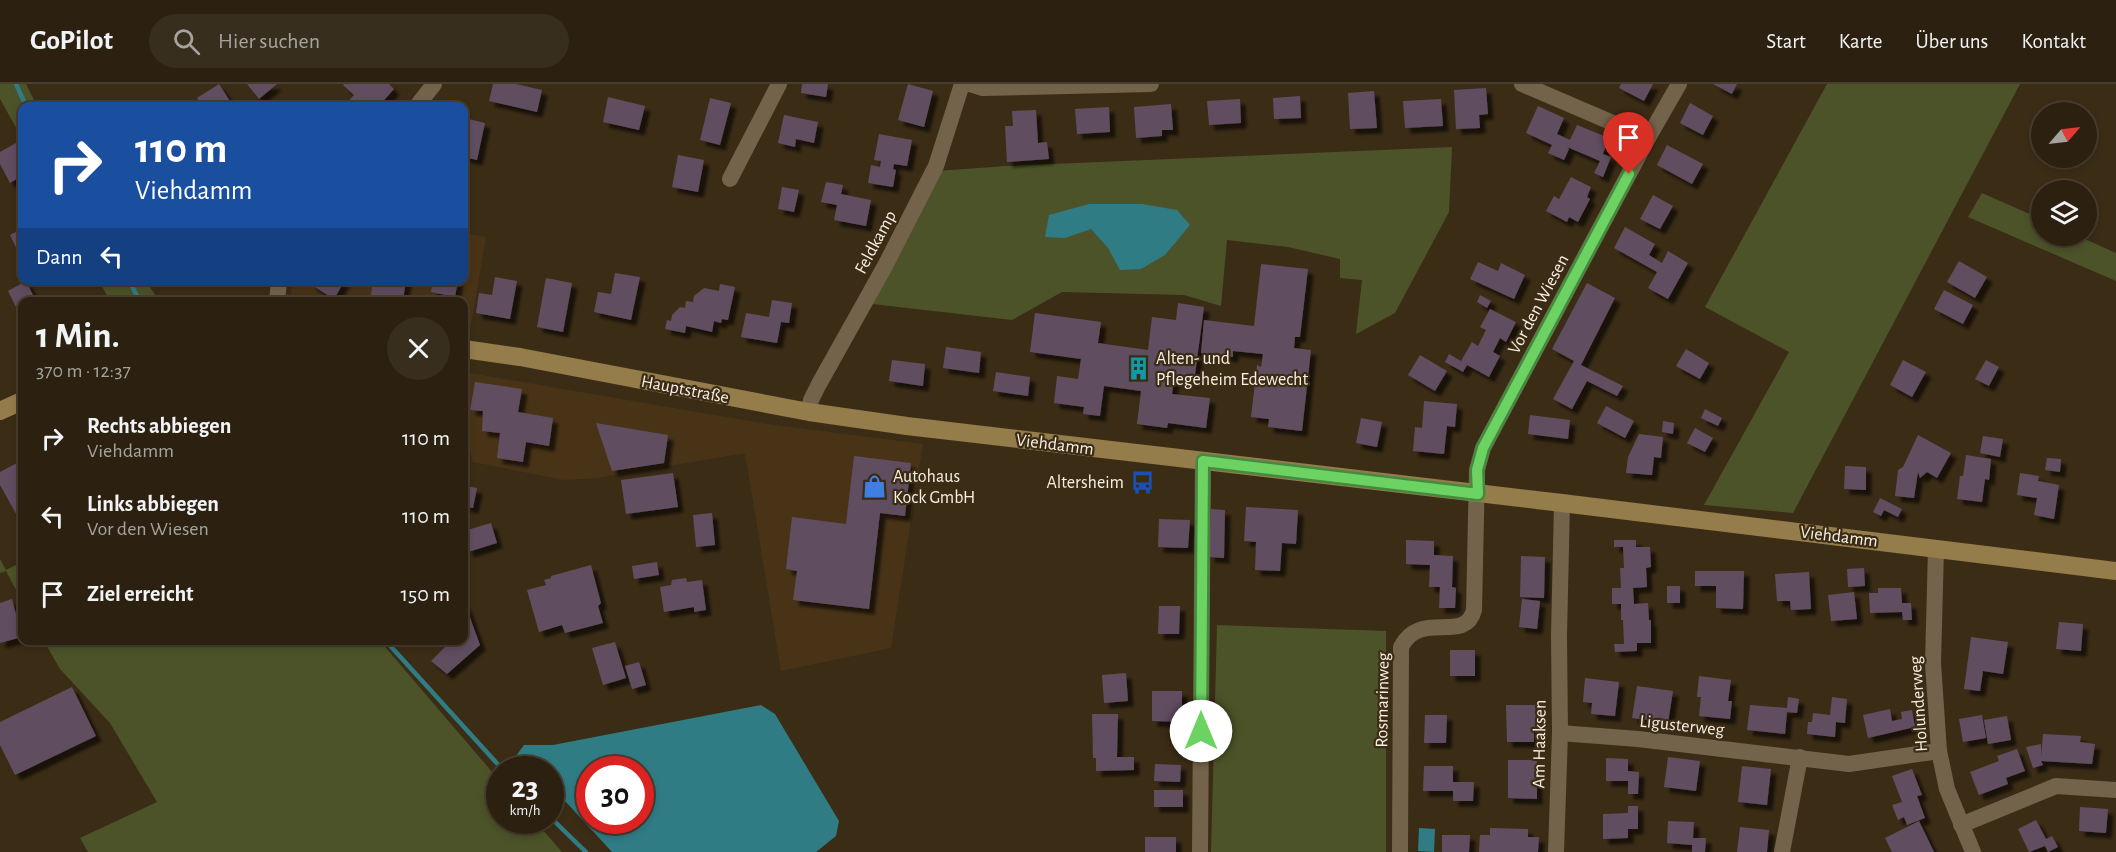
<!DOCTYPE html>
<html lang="de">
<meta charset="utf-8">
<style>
:root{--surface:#2c2110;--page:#382e1e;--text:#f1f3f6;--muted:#a6a39f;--line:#483e30}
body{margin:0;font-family:"Alegreya Sans",sans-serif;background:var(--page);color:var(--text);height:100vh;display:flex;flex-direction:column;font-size:22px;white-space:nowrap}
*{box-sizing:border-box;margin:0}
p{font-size:20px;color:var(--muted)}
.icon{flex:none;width:33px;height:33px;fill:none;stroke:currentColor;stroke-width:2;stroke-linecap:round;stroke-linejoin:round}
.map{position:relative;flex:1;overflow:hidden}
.details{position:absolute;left:18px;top:213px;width:450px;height:348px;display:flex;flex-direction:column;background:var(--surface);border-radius:12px;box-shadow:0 3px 9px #0003,0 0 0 2px var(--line)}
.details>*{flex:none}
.top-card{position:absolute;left:18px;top:18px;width:450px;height:183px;border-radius:12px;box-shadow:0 3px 9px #0003,0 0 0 2px var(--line);background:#1a4fa0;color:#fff;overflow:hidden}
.needle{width:39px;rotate:62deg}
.fabs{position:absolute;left:2031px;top:18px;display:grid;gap:12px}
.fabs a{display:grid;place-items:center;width:66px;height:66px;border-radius:50%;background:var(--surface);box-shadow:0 3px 9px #0003,0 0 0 2px var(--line);font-size:30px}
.speed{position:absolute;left:486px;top:672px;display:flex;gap:12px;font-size:30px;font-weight:700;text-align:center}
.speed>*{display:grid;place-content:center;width:78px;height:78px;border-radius:50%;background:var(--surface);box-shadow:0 3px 9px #0003,0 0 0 2px var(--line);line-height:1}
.speed small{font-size:15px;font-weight:400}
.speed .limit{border:9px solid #d22;background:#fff;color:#111}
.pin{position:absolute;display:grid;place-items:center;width:51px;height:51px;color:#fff;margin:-62px -26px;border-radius:50% 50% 50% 0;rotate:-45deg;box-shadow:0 0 6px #0007}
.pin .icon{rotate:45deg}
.me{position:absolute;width:66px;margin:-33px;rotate:0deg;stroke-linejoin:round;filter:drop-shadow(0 0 4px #0008)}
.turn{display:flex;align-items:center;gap:21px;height:126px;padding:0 18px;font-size:27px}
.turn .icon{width:78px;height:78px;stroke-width:2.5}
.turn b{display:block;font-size:42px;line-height:51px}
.then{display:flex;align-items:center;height:57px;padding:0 18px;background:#0003;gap:12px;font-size:22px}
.round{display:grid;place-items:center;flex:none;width:63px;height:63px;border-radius:32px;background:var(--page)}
.summary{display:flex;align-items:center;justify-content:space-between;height:102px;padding:0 18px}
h1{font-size:36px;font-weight:700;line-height:45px}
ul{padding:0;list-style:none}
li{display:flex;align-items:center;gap:18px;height:78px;padding:0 18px}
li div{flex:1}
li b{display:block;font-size:22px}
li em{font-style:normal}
header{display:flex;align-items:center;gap:36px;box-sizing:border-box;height:84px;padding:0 30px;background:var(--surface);border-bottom:2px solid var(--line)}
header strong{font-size:28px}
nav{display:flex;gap:33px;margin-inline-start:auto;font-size:21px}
.search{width:420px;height:54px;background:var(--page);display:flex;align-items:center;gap:15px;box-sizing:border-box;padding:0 21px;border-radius:33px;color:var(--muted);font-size:22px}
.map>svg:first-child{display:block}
.built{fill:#483317}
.green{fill:#4c5328}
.water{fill:#307c85;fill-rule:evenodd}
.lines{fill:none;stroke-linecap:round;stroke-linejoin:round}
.stream{stroke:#307c85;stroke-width:4.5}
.building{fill:#614d61;filter:url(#shadow)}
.street{stroke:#74634b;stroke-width:16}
.secondary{stroke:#947c4b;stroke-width:18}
.route-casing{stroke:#468940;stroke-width:15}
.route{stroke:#6cd362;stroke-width:10}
.labels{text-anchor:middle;stroke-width:4.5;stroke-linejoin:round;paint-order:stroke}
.street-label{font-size:18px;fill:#f9efe2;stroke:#3b2c16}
.poi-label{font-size:18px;fill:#f9efe2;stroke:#3b2c16;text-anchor:start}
</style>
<header>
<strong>GoPilot</strong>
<div class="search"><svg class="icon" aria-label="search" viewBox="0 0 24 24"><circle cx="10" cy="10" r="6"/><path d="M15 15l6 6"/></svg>Hier suchen</div>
<nav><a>Start</a><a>Karte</a><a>Über uns</a><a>Kontakt</a></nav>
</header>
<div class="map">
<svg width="2116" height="768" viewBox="0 0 2116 768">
<defs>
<filter id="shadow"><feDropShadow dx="5.5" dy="5.5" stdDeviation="1.5" flood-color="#0009"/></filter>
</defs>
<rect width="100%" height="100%" fill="#3b2c16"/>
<!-- built -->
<g class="built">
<polygon points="464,149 486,153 470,247 464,246 464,218 289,218 293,197 464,196"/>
<polygon points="464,288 767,340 923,360 891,564 781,587 745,369 598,394 564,396 473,378 464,343"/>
</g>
<!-- green -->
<g class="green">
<polygon points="0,0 26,0 37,22 22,22 22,54 0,15"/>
<polygon points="1827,0 2020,0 1793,429 1704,421 1789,268 1705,223"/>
<polygon points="1452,63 1449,128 1395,229 1356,250 1362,196 1340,194 1340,175 1288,163 1227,156 1221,222 1184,211 1062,208 1012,236 872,220 937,87 1006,82"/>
<polygon points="1982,109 2041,135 2042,152 2078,152 2116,169 2116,197 1968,133"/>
<polygon points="99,197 146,197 159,217 110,217"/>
<polygon points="0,475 6,486 22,478 22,517 6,487 0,489"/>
<polygon points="1217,541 1386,547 1386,768 1211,768"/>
<polygon points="44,557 380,557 499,696 500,736 535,737 562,768 88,768 80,754 157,718 110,639 60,585"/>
</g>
<!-- water -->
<g class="water">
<polygon points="1089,120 1142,120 1177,126 1190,141 1165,171 1141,185 1120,186 1108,164 1091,145 1065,154 1045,153 1049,131"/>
<path d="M761 621 775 630 839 737 836 752 816 768H612L566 718 551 719 550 686 511 685 508 683 524 661H553ZM590 686H640V736H590Z"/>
<polygon points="1419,744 1435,745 1434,768 1418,767"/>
</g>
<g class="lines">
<!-- stream -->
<g class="stream">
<polyline points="16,0 26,22"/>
<polyline points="129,196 140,218"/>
<polyline points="385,556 503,686"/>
<polyline points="550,733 586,768"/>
</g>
</g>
<!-- building -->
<g class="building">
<polygon points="219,0 233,22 202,22 197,14"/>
<polygon points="247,0 277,0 259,15"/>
<polygon points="344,0 389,0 394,5 379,22 344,22 354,11 343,1"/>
<polygon points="493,0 516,0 542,6 537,28 489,17"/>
<polygon points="802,0 828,0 826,13 801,9"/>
<polygon points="908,0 933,7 924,43 898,36"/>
<polygon points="1621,0 1653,0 1644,17 1619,4"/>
<polygon points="1713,0 1737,0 1732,10"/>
<polygon points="1486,4 1488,30 1479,31 1480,44 1456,45 1454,6"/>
<polygon points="1374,7 1377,44 1350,45 1348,9"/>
<polygon points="1300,12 1301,34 1274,35 1273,14"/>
<polygon points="608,13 645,22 639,46 603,38"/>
<polygon points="710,14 731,19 720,61 700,56"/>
<polygon points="1240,15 1241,39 1209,41 1207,17"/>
<polygon points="1441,15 1443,42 1405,44 1403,17"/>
<polygon points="1690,19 1713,32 1703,51 1680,39"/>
<polygon points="1171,20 1173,46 1162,46 1162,52 1136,54 1134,23"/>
<polygon points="1538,22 1564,34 1557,50 1570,56 1577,41 1609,54 1603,70 1611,73 1603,93 1594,89 1600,77 1567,63 1569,65 1564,76 1548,69 1552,61 1526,49"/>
<polygon points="1109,23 1110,48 1077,50 1075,25"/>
<polygon points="1036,26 1038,59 1047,58 1049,75 1007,78 1005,42 1013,42 1012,27"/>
<polygon points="784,31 818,38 814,59 796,55 795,63 778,59"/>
<polygon points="464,34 485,39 477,76 464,73"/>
<polygon points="879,50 912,56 907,82 894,80 893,85 896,86 893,103 868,99 871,81 880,83 881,77 874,76"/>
<polygon points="16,59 22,71 22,92 10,99 0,80 0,68"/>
<polygon points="1667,61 1703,80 1692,100 1657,81"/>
<polygon points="678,71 704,76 698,108 672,103"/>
<polygon points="1571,93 1591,103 1587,113 1590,115 1578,138 1569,133 1567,138 1546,127 1554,112 1559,115"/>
<polygon points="826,98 843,101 841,110 871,116 866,142 834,136 837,121 821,118"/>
<polygon points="782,103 799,106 794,128 778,125"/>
<polygon points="1653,111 1673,122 1660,145 1640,135"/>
<polygon points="1625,143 1655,160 1649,171 1662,179 1668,167 1688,179 1668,215 1648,204 1657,188 1614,164"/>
<polygon points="22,145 22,176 10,151"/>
<polygon points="1959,177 1987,193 1975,214 1947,198"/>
<polygon points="1478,178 1498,187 1501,179 1525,191 1514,215 1470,195"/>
<polygon points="1261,180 1308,185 1300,253 1295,253 1294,264 1311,266 1302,347 1268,343 1269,335 1251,333 1257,281 1261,283 1263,270 1233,267 1233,273 1201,269 1204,236 1254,242"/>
<polygon points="615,189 640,193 631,236 594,228 598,208 611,210"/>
<polygon points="495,193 517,197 510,235 476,229 479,209 492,211"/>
<polygon points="546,194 572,199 563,248 537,243"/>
<polygon points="313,196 345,196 334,215 310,200"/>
<polygon points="373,196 406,196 403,216 371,211"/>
<polygon points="433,196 458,196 455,213 431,208"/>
<polygon points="26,197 34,213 22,218 16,223 8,207"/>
<polygon points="1587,199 1615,214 1581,281 1623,302 1617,312 1587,297 1572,325 1553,315 1574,277 1552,265"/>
<polygon points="720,200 735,203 728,236 722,235 721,239 714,237 712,248 686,242 685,249 665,245 667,236 671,237 672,231 680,223 685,224 686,217 693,218 694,212 704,204 719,207"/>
<polygon points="1944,206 1973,221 1963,240 1934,225"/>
<polygon points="1480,211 1491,217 1487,224 1477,218"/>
<polygon points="772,216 792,219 789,239 781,238 777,259 741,253 746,229 769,233"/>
<polygon points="1178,219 1204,223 1194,298 1174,295 1172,310 1210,314 1206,344 1168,339 1167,344 1137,340 1141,307 1104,302 1100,332 1083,330 1084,323 1054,319 1057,292 1078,295 1081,275 1030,268 1035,229 1101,238 1098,259 1148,266 1152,233 1176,236"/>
<polygon points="1490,225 1516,238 1506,258 1500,254 1493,268 1500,272 1489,293 1467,281 1463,288 1445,278 1449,270 1461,277 1472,258 1478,262 1486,246 1480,243"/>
<polygon points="946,263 981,268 979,289 943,284"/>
<polygon points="1686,265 1709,279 1700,295 1676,282"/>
<polygon points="1420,271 1447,287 1435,307 1408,291"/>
<polygon points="892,276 925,280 923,302 889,297"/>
<polygon points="1903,276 1926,288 1912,313 1890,301"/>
<polygon points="1986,276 1999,283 1989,302 1975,295"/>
<polygon points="996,288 1030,293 1028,312 993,307"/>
<polygon points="475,298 522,305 518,328 553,334 549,362 526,358 523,378 497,374 500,349 482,347 483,327 470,326"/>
<polygon points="1424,317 1457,320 1455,343 1447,342 1444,370 1413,367 1415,343 1422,344"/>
<polygon points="1606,322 1634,337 1625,354 1597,339"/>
<polygon points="1705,325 1722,334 1718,342 1701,334"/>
<polygon points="1530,331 1570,336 1568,355 1528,350"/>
<polygon points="1361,334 1382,338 1377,363 1356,359"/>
<polygon points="1663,337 1674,339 1673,350 1662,348"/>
<polygon points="596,339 668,351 664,379 612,387"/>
<polygon points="1695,344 1713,354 1705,368 1687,359"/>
<polygon points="1639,350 1663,353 1661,374 1654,373 1652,391 1626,389 1628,373"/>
<polygon points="1918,351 1951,369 1937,394 1927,388 1920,394 1918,388 1914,414 1895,412 1898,386 1903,383"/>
<polygon points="1983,352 2003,355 2000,373 1980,369"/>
<polygon points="1966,371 1991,375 1989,396 1985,395 1982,418 1957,415 1960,392 1963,392"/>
<polygon points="854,372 911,379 905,432 880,429 869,525 793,516 797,487 786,485 792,433 846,440"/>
<polygon points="2047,374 2061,375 2060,388 2045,386"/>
<polygon points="17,379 22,389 22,433 19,435 0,401 0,388"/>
<polygon points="1845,382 1866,383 1866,406 1844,405"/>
<polygon points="673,389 678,423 626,430 621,396"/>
<polygon points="2020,389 2039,392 2038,397 2059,401 2054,435 2034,431 2037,414 2017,411"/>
<polygon points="464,402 477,404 473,424 464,422"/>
<polygon points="1880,414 1902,425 1898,433 1884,426 1881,432 1873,428"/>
<polygon points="1246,423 1298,426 1296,460 1282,459 1280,487 1255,486 1256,458 1244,457"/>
<polygon points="1211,425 1225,426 1224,474 1209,473"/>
<polygon points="712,429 715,461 696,463 693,431"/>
<polygon points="1159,435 1190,436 1188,464 1158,463"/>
<polygon points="491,439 497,459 468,468 464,447"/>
<polygon points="1406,456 1434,457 1434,471 1453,472 1452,503 1456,504 1455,524 1439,524 1440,503 1429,503 1430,481 1406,480"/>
<polygon points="1614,456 1636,456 1636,463 1650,463 1651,483 1646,484 1647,503 1633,504 1634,520 1648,519 1649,536 1651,536 1651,559 1637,559 1637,567 1615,568 1614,560 1624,560 1623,536 1621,536 1621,520 1612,520 1612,504 1621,504 1620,484 1624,484 1623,463 1614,463"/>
<polygon points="1521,472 1545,473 1544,514 1520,513"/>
<polygon points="657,478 659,491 634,495 632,482"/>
<polygon points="591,481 601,519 598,522 603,539 565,549 562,541 539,548 527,506 546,501 544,496 551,494 551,492"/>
<polygon points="1864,484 1865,502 1848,503 1847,485"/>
<polygon points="1695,487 1744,487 1743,525 1716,524 1716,502 1695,502"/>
<polygon points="1809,488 1811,525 1791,526 1790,517 1777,517 1775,490"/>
<polygon points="686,494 687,498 702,496 706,526 694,528 694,523 664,528 660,503 671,501 672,496"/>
<rect x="1667" y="502" width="13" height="17"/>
<polygon points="1878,504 1901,504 1902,519 1911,519 1912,536 1903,536 1902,528 1870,529 1869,509 1878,509"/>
<polygon points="1854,508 1857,535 1831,537 1828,511"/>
<polygon points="12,515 22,553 0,559 0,519"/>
<polygon points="1522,515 1540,517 1537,545 1519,543"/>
<polygon points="464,517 480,561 447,590 431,577 445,563 444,556 464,556"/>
<polygon points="1159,522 1180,522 1179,550 1158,550"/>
<polygon points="2059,538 2083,540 2081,567 2056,565"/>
<polygon points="1971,553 2008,558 2003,590 1983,587 1980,607 1964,605"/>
<polygon points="615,558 626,594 603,601 592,564"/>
<rect x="1450" y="566" width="25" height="26"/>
<polygon points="639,578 646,601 632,605 625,582"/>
<polygon points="1126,589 1128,617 1104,619 1102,591"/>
<polygon points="1699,592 1731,596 1728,617 1732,617 1730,635 1699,632 1701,613 1697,613"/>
<polygon points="1585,594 1619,598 1615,632 1591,630 1592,619 1583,618"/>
<polygon points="1637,602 1673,607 1668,639 1632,634"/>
<polygon points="72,603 96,652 15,691 0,661 0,638"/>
<polygon points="1152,607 1182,607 1182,638 1152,637"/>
<polygon points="1788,613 1799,615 1797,629 1787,628 1785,650 1747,646 1750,621 1787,624"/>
<polygon points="1832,613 1847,615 1845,639 1836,638 1835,653 1807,650 1808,638 1812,638 1813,629 1830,631"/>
<polygon points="1506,621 1535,621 1537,648 1534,648 1534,658 1507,658"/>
<polygon points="1890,625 1892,637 1902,635 1901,628 1912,626 1915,643 1868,654 1863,631"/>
<polygon points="1092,630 1118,630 1117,673 1134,673 1134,686 1096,687 1096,674 1093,674"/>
<polygon points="1425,631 1447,631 1446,659 1424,659"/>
<polygon points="1982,631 1986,654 1963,658 1959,635"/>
<polygon points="2007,632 2011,656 1988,660 1984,636"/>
<polygon points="2043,650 2081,652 2080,658 2095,660 2092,680 2041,677 2043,681 2033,684 2026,663 2041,660 2041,673"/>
<polygon points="2017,665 2025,687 2006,694 2008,700 1979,711 1970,688 1999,677 1997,672"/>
<polygon points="1668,673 1700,677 1696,707 1664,703"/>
<polygon points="1606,674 1628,675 1628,687 1639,688 1638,710 1628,710 1628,697 1606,697"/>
<polygon points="1508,676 1537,676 1537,715 1508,714"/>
<polygon points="1155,680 1181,681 1180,698 1154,697"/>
<polygon points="1424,682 1453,682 1453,698 1474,698 1473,717 1453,717 1453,707 1423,707"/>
<polygon points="1742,682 1771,685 1767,721 1738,718"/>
<polygon points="1912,685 1922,711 1917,712 1925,734 1907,741 1904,733 1898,736 1892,721 1902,718 1892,692"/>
<rect x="1154" y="706" width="29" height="17"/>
<polygon points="1628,722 1638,722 1638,745 1628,745 1628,754 1603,755 1603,730 1628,729"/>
<polygon points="2080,723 2108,725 2106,749 2079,747"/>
<polygon points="2036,736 2046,755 2052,752 2058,763 2048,768 2045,762 2029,768 2018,745"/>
<polygon points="1668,737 1694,738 1693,754 1706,754 1705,768 1692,768 1692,761 1667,759"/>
<polygon points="1919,737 1934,768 1892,768 1885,754"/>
<polygon points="1740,743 1769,746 1767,768 1737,768"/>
<polygon points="1490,744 1528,745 1528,753 1539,753 1538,768 1479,768 1480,751 1490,751"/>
<polygon points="1442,751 1470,751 1469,768 1442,768"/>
<rect x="1145" y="753" width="31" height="15"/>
</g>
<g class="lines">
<!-- street -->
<g class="street">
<polyline points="970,0 983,4 1151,0"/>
<polyline points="417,22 434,0"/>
<polyline points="1648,54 1679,0"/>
<polyline points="730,95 779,0"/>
<polyline points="277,218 279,196"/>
<polyline points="809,328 811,316 819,300 885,182 936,82 962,0"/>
<polyline points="1936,465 1933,579 1939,667 1947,705 1973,768"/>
<polyline points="1560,649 1638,655 1849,680 1939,667"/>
<polyline points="1961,741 2056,702 2116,706"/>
<polyline points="1200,768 1203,377"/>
<path d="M1400 768 1401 563C1420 525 1465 561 1474 526L1477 386 1483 364 1648 54 1522 0"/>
<polyline points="1556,768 1560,649 1559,552 1562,419"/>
<polyline points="1782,768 1800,673"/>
</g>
<!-- secondary -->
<g class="secondary">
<polyline points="464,265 520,273 809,328 907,342 1562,419 2116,487"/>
<polyline points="0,327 22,317"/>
</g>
</g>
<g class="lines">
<defs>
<polyline id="route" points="1201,647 1203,377 1478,410 1477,386 1483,364 1629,90"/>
</defs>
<!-- route casing -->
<use href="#route" class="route-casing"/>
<!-- route -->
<use href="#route" class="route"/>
</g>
<!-- icons -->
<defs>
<symbol id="building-bare" viewBox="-9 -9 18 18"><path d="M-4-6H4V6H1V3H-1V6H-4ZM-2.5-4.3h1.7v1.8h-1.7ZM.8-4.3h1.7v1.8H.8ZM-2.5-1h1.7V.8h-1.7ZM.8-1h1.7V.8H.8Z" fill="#0f9aa8" stroke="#3b2c16" stroke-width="2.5" paint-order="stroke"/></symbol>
<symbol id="bus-bare" viewBox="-9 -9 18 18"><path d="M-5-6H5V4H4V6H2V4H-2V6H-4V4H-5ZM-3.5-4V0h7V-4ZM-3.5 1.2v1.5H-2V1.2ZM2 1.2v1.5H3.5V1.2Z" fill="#1a4fb4" stroke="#3b2c16" stroke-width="2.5" paint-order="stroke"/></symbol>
<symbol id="shop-bare" viewBox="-9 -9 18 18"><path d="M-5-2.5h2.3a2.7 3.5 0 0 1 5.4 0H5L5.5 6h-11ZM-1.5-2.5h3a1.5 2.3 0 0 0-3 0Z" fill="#3f7fe0" stroke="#3b2c16" stroke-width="2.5" paint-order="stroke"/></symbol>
</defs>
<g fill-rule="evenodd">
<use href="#building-bare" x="1122" y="268" width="33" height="33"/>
<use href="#bus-bare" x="1126" y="382" width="33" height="33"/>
<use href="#shop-bare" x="858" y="386" width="33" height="33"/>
</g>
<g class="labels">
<!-- street labels -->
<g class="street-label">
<text transform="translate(875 158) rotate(-62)" y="6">Feldkamp</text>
<text transform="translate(1538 220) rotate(-62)" y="6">Vor den Wiesen</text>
<text transform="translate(685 305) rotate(11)" y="6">Hauptstraße</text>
<text transform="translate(1055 360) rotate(7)" y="6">Viehdamm</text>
<text transform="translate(1839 452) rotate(7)" y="6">Viehdamm</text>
<text transform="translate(1382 616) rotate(-89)" y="6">Rosmarinweg</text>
<text transform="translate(1918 620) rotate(-94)" y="6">Holunderweg</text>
<text transform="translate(1682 641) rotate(6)" y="6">Ligusterweg</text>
<text transform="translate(1539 660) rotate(-89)" y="6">Am Haaksen</text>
</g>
<!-- poi labels -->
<g class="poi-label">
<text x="1156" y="280">Alten- und<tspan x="1156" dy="21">Pflegeheim Edewecht</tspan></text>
<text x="893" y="398">Autohaus<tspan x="893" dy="21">Kock GmbH</tspan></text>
<text x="1124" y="404" text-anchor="end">Altersheim</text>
</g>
</g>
</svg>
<div class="fabs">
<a><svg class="needle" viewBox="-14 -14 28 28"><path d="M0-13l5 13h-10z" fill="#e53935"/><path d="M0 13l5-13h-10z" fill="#a6a39f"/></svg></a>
<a><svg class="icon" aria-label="layers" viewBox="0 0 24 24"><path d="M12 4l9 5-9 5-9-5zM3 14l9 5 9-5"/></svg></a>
</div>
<div class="speed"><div>23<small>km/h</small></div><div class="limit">30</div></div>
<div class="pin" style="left:1629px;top:90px;background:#d93025"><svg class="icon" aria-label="arrive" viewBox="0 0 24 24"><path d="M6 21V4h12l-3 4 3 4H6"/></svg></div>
<svg class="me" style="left:1201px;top:647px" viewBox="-20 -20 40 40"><circle r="19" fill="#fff"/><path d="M0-13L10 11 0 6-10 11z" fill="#6cd362"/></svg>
<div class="top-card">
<div class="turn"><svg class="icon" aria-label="right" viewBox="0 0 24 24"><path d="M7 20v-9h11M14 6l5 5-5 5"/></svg><div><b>110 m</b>Viehdamm</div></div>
<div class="then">Dann<svg class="icon" aria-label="left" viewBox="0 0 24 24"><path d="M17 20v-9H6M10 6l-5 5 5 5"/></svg></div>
</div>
<section class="details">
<div class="summary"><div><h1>1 Min.</h1><p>370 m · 12:37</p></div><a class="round"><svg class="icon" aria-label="close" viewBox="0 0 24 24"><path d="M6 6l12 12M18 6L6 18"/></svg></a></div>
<ul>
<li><svg class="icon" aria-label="right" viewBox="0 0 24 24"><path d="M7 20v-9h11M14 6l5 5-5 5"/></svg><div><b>Rechts abbiegen</b><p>Viehdamm</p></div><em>110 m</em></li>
<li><svg class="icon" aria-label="left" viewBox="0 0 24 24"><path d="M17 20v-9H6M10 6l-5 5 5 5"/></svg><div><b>Links abbiegen</b><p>Vor den Wiesen</p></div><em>110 m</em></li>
<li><svg class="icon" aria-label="arrive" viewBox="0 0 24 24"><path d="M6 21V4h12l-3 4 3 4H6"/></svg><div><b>Ziel erreicht</b></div><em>150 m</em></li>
</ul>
</section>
</div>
